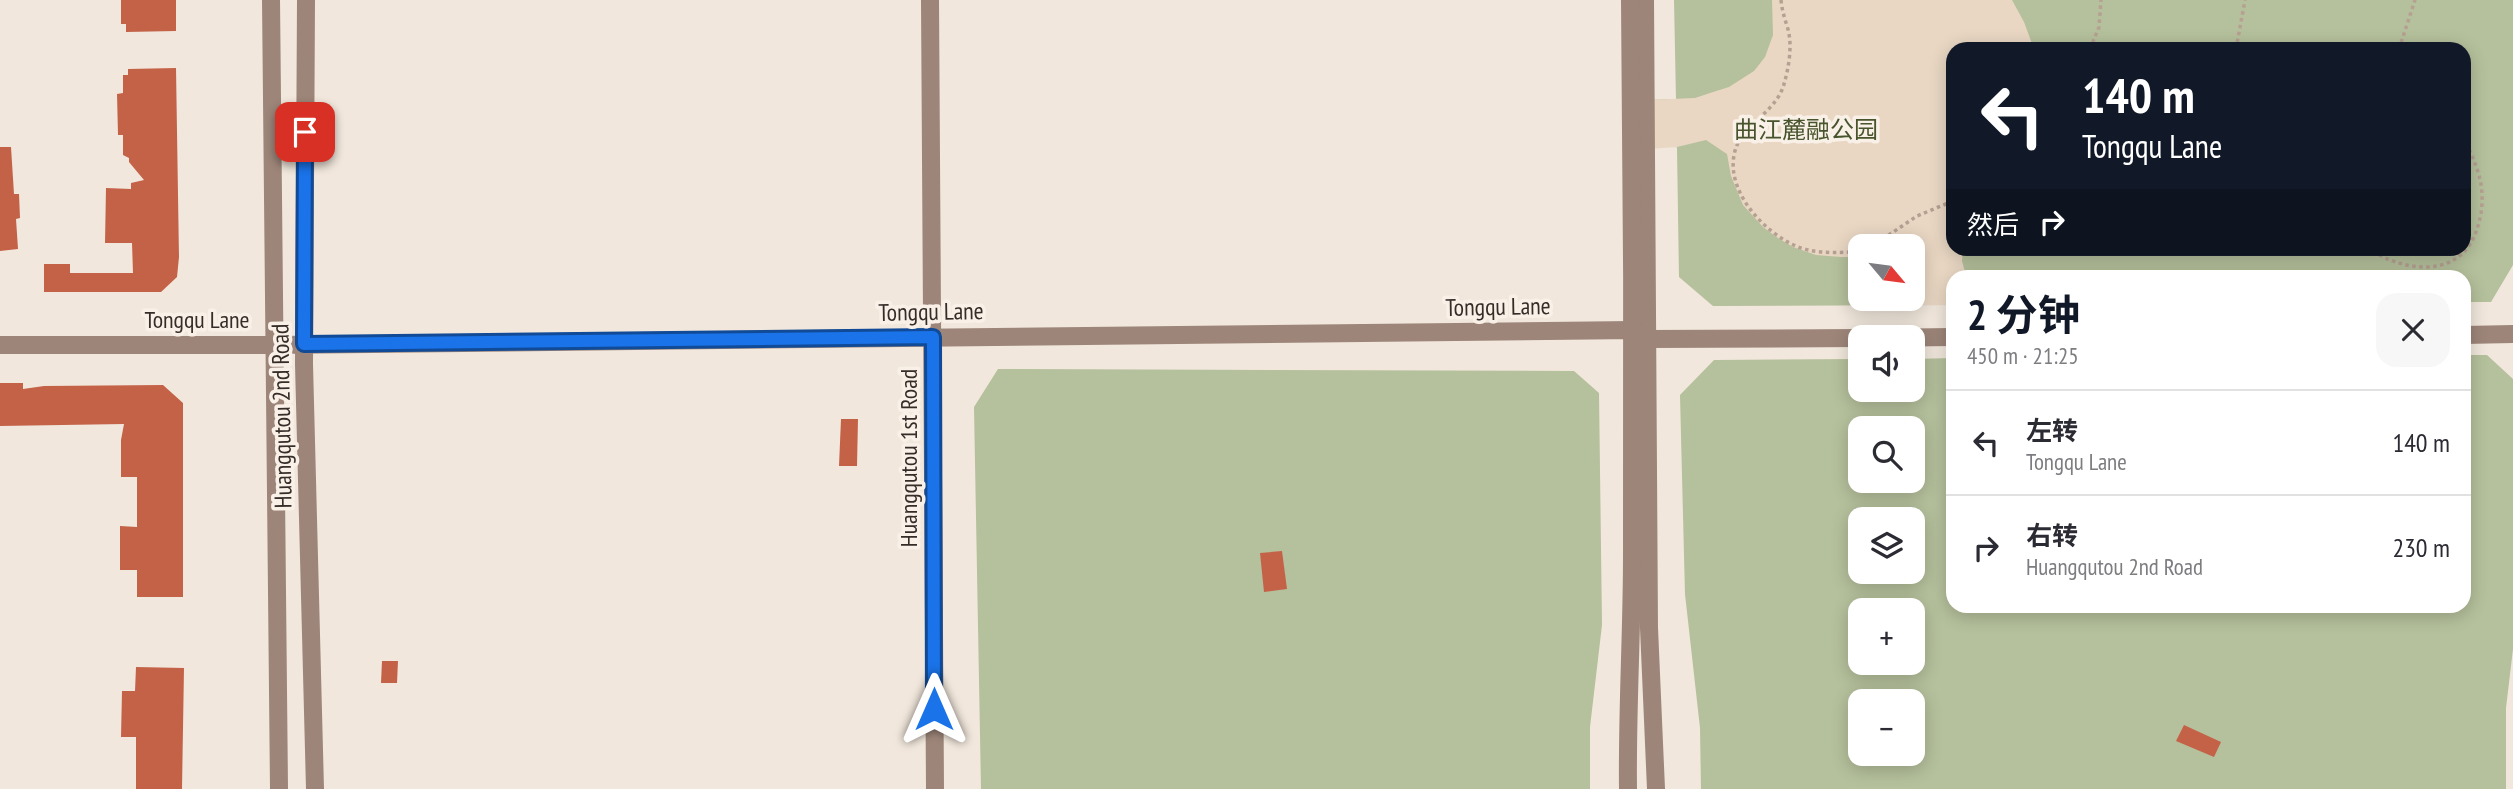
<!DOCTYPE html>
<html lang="zh">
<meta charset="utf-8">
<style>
:root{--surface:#fff;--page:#f7f7f7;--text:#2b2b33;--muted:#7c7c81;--line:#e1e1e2;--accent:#111827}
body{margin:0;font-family:"PT Sans Narrow","Noto Sans SC",sans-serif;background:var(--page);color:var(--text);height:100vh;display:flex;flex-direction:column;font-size:26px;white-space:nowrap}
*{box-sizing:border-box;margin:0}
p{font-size:23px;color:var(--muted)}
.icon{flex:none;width:38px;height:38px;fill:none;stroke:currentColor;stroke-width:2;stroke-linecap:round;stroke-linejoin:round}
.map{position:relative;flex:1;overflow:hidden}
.details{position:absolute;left:1946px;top:270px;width:525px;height:343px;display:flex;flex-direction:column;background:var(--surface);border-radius:21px;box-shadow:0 4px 18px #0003}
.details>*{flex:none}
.hud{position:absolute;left:1946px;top:42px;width:525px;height:214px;border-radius:21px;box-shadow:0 4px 18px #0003;background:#111827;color:#fff;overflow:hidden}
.needle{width:46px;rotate:119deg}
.fabs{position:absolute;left:1848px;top:234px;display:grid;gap:14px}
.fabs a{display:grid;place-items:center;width:77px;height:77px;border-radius:14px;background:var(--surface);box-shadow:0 4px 18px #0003;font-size:35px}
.pin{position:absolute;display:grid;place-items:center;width:60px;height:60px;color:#fff;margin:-30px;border-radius:14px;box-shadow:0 4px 10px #0006}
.me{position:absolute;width:77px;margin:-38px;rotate:0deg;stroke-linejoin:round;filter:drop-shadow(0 0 5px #0008)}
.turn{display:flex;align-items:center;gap:24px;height:147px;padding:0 21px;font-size:32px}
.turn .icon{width:91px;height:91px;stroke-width:2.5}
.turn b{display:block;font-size:49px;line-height:60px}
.then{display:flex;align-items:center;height:66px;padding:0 21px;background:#0003;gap:14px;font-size:26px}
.round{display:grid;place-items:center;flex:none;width:74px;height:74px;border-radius:21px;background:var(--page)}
.headline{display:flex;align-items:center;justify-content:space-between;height:119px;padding:0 21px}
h1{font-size:42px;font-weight:700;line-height:52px;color:var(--accent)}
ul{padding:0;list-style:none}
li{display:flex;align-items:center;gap:21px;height:105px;padding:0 21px;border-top:2px solid var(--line)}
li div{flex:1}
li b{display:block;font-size:26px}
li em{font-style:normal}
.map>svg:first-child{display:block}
.green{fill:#b5c09c;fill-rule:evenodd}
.plaza{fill:#e9d7c3}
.building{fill:#c46248}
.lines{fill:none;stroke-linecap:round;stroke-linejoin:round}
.path{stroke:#b5a092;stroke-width:3.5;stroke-dasharray:3.5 3.5;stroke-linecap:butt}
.secondary{stroke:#9d8579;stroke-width:18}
.route-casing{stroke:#114b97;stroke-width:18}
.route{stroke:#1a73e8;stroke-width:12}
.labels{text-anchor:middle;stroke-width:7;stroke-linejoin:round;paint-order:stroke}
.park-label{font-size:24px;fill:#47542c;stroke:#f9f1e8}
.street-label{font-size:24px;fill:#362c28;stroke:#f9f1e8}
</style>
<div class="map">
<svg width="2513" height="789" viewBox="0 0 2513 789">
<rect width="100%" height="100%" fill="#f1e7dc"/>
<!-- green -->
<g class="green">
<path d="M1674 0H2513V265L2491 302H2464V276H1953V305L1713 306 1679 277 1677 148 1647 100 1676 99ZM1953 49H2464V248H1953ZM1860 247H1913V299H1860Z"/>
<path d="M2464 355H2487L2513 379V649L2506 708V789H1701L1700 728 1685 594 1680 395 1714 360 1860 359V390H1913V359L1953 358V606H2464ZM1860 429H1913V481H1860ZM1860 520H1913V572H1860ZM1860 611H1913V663H1860ZM1860 702H1913V754H1860Z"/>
<polygon points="998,369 1574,371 1599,393 1602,625 1590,727 1590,789 981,789 974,407"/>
</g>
<!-- plaza -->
<polygon class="plaza" points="1772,0 2012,0 2024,22 2034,49 1953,49 1953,248 1963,249 1962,261 1966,276 1953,276 1953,305 1921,305 1913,281 1913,247 1860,247 1860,257 1841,257 1816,255 1793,247 1778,238 1763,227 1743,205 1731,176 1727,154 1706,140 1677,147 1648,149 1647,100 1695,98 1710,93 1729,87 1754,71 1765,57 1773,35"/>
<!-- building -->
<g class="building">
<polygon points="121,0 176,0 176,31 126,32 126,24 121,24"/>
<polygon points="176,68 179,257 177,277 161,292 44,292 44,264 70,264 70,273 133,273 132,243 105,243 106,188 131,189 131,183 144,180 129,162 129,158 123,155 123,135 118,135 117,94 123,93 123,75 128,75 128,69"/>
<polygon points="0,147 11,147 14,194 19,194 20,218 16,219 18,249 0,251"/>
<polygon points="0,383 23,383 23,389 44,386 163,385 183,403 183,597 137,597 137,570 120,570 120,526 137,527 137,477 121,477 121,440 124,424 0,426"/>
<polygon points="841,419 858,419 857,466 839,466"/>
<polygon points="1282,551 1287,589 1264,592 1260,553"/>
<polygon points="382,661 398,661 397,683 381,683"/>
<polygon points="136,667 184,668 182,789 136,789 136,737 121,737 122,691 135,691"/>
<polygon points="2184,725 2221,742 2214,757 2176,741"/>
</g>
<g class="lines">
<!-- path -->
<g class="path">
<path d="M1781 0C1782 10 1784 16 1787 26 1793 43 1789 67 1784 84 1777 110 1749 121 1738 143 1718 185 1764 235 1801 248 1820 254 1841 253 1860 251"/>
<polyline points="2090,49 2099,27 2101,0"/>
<polyline points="2187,49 2203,44 2236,44"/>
<polyline points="2236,49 2245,0"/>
<polyline points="2399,49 2415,0"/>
<polyline points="1871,247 1917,216 1953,201"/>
<path d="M2367 248C2408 275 2466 279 2479 222 2483 209 2483 192 2480 179 2477 166 2470 151 2464 139"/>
</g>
<!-- secondary -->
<g class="secondary">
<polyline points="271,0 279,789"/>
<polyline points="306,0 304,364 315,789"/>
<polyline points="930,0 935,789"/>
<polyline points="1645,0 1649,628 1656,789"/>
<polyline points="2464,335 2513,334"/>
<polyline points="1869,338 1953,337"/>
<polyline points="0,345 274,345 1634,330 1647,339 1860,338"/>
<path d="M1628 789C1627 711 1632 634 1632 556 1633 371 1632 185 1630 0"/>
</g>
</g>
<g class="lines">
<defs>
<polyline id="route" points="305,132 304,344 933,337 934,709"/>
</defs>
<!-- route casing -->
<use href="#route" class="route-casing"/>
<!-- route -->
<use href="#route" class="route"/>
</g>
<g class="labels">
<!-- park labels -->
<g class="park-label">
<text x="1806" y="138">曲江麓融公园</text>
</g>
<!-- street labels -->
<g class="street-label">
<text transform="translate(1498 307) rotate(-1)" y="8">Tongqu Lane</text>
<text transform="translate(931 312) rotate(-1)" y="8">Tongqu Lane</text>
<text x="197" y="328">Tongqu Lane</text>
<text transform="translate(282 416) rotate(-91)" y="8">Huangqutou 2nd Road</text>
<text transform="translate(909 458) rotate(-90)" y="8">Huangqutou 1st Road</text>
</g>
</g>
</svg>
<div class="fabs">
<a><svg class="needle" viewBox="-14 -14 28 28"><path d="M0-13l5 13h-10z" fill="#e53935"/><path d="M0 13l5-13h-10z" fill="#7c7c81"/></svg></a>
<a><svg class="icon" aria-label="sound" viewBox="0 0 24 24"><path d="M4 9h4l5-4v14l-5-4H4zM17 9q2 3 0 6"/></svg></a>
<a><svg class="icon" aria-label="search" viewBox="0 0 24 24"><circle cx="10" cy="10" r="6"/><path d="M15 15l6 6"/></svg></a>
<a><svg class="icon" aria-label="layers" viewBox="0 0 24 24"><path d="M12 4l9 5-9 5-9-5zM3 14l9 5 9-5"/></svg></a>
<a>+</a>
<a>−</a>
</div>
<div class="pin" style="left:305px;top:132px;background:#d93025"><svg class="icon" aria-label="arrive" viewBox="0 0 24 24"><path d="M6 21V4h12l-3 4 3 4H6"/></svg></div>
<svg class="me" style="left:934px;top:709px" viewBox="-20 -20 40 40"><path d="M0-17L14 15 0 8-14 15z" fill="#1a73e8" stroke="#fff" stroke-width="4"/></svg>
<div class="hud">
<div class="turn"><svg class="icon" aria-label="left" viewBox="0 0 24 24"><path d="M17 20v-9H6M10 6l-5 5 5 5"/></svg><div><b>140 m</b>Tongqu Lane</div></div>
<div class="then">然后<svg class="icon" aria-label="right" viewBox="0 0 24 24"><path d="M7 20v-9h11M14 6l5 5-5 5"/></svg></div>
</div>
<section class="details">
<div class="headline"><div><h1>2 分钟</h1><p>450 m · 21:25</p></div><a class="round"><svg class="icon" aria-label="close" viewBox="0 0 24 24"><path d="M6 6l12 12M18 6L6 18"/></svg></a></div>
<ul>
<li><svg class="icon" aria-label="left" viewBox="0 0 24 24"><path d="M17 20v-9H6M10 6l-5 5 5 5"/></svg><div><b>左转</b><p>Tongqu Lane</p></div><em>140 m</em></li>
<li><svg class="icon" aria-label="right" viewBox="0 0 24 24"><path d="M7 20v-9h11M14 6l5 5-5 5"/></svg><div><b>右转</b><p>Huangqutou 2nd Road</p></div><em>230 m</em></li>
</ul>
</section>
</div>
